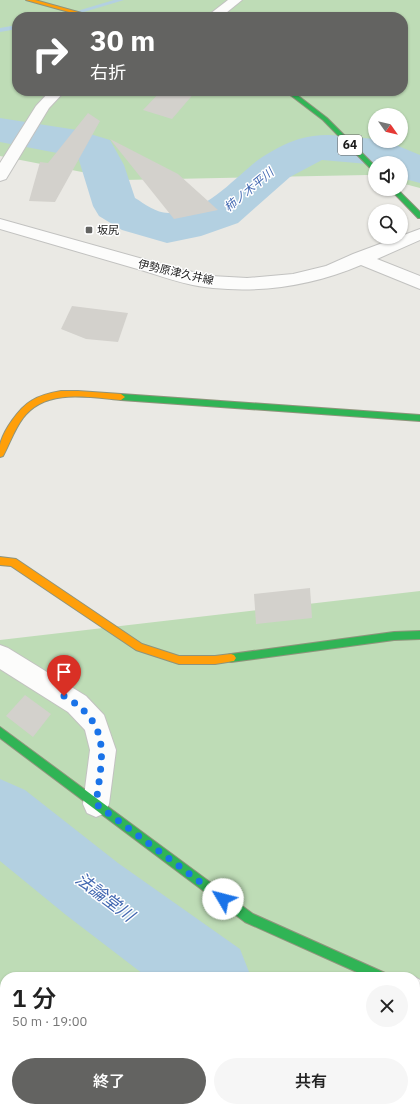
<!DOCTYPE html>
<html lang="ja">
<meta charset="utf-8">
<style>
:root{--surface:#fff;--page:#f6f6f6;--text:#222;--muted:#767676;--accent:#636361}
body{margin:0;font-family:"IBM Plex Sans","Noto Sans JP",sans-serif;background:var(--page);color:var(--text);height:100vh;display:flex;flex-direction:column;font-size:15px;white-space:nowrap}
*{box-sizing:border-box;margin:0}
p{font-size:13px;color:var(--muted)}
.icon{flex:none;width:22px;height:22px;fill:none;stroke:currentColor;stroke-width:2;stroke-linecap:round;stroke-linejoin:round}
.map{position:relative;flex:1;overflow:hidden}
.details{position:absolute;left:0px;top:972px;width:420px;height:140px;display:flex;flex-direction:column;background:var(--surface);border-radius:16px 16px 0 0;box-shadow:0 1px 3px #0004}
.details>*{flex:none}
.guide{position:absolute;left:12px;top:12px;width:396px;height:84px;border-radius:16px;box-shadow:0 1px 3px #0004;background:#636361;color:#fff;overflow:hidden}
.needle{width:26px;rotate:124deg}
.buttons{position:absolute;left:368px;top:108px;display:grid;gap:8px}
.buttons a{display:grid;place-items:center;width:40px;height:40px;border-radius:50%;background:var(--surface);box-shadow:0 1px 3px #0004;font-size:20px}
.pin{position:absolute;display:grid;place-items:center;width:34px;height:34px;color:#fff;margin:-41px -17px;border-radius:50% 50% 50% 0;rotate:-45deg;box-shadow:0 0 4px #0007}
.pin .icon{rotate:45deg}
.me{position:absolute;width:44px;margin:-22px;rotate:307deg;stroke-linejoin:round;filter:drop-shadow(0 0 3px #0008)}
.turn{display:flex;align-items:center;gap:14px;height:84px;padding:0 12px;font-size:18px}
.turn .icon{width:52px;height:52px;stroke-width:2.5}
.turn b{display:block;font-size:28px;line-height:34px}
.round{display:grid;place-items:center;flex:none;width:42px;height:42px;border-radius:21px;background:var(--page)}
.overview{display:flex;align-items:center;justify-content:space-between;height:68px;padding:0 12px}
h1{font-size:24px;font-weight:600;line-height:30px}
.cta{display:flex;gap:8px;margin-top:auto;padding:8px 12px}
.cta a{flex:1;height:46px;border-radius:24px;background:var(--accent);color:#fff;font-size:16px;font-weight:600;line-height:46px;text-align:center}
.cta a+a{background:var(--page);color:var(--text)}
.map>svg:first-child{display:block}
.forest{fill:#bedcb6;fill-rule:evenodd}
.lines{fill:none;stroke-linecap:round;stroke-linejoin:round}
.stream{fill:#b3d0e1;fill-rule:evenodd}
.river{fill:#b3d0e1;fill-rule:evenodd}
.building{fill:#d3d1cc}
.street-casing{stroke:#c2c2c0;stroke-width:2}
.fast-casing{stroke:#8f947c;stroke-width:2}
.slow-casing{stroke:#8f947c;stroke-width:2}
.street{fill:#fcfcfb;fill-rule:evenodd}
.fast{fill:#30b455;fill-rule:evenodd}
.slow{fill:#ff9f0a;fill-rule:evenodd}
.route{stroke:#1a73e8;stroke-width:7;stroke-dasharray:0 12.6}
.poi-dot{fill:#636361;stroke:#fff;stroke-width:1.5}
.labels{text-anchor:middle;stroke-width:3;stroke-linejoin:round;paint-order:stroke}
.far-poi-label{font-size:11px;fill:#1b1b1b;stroke:#fff;text-anchor:start}
.far-street-label{font-size:11px;fill:#1b1b1b;stroke:#fff}
.shield{fill:#fff;stroke:#5f5f5f;stroke-width:1}
.shield-label{font-size:12px;font-weight:bold;fill:#1b1b1b}
.far-water-label{font-size:12px;font-style:italic;fill:#4268b1;stroke:#fff}
.near-water-label{font-size:17px;font-style:italic;fill:#4268b1;stroke:#fff}
</style>
<div class="map">
<svg width="420" height="1112" viewBox="0 0 420 1112">
<rect width="100%" height="100%" fill="#eae9e4"/>
<!-- forest -->
<g class="forest">
<path d="M0 0H420V188L401 183V163H375V177L367 175 123 180 0 156ZM17 17H403V91H17ZM375 115H401V141H375Z"/>
<path d="M420 591V1112H0V640ZM5 977H415V1107H5Z"/>
</g>
<g class="lines">
<!-- stream -->
<g class="stream">
<polygon points="114,0 124,0 67,17 57,17"/>
<polygon points="17,25 17,29 0,32 0,28"/>
</g>
<!-- river -->
<g class="river">
<path d="M0 118 77 130 110 140 124 165 135 198C145 204 156 213 168 213 205 214 231 181 258 160 269 152 286 143 299 139 324 131 350 137 375 139V141L391 143 420 155V183L401 178V163H375V167L368 164 322 160 290 177 238 223 201 236 167 243 122 230 99 216 93 206 78 157 0 142Z"/>
<polygon points="0,779 25,790 118,863 240,949 251,977 147,977 66,915 0,861"/>
<polygon points="415,1044 420,1046 420,1112 384,1112 382,1107 415,1107"/>
</g>
</g>
<!-- building -->
<g class="building">
<polygon points="161,91 196,91 172,119 143,110"/>
<polygon points="88,113 100,121 55,202 29,201 40,162 48,163"/>
<polygon points="110,139 178,174 218,210 174,219"/>
<polygon points="72,306 128,313 118,342 86,339 61,329"/>
<polygon points="310,588 312,618 256,624 254,594"/>
<polygon points="25,695 51,714 33,737 6,716"/>
</g>
<g class="lines">
<defs>
<g id="street">
<polygon points="228,0 242,0 221,17 206,17"/>
<polygon points="50,91 65,91 49,108 6,179 0,181 0,163 36,106"/>
<path d="M0 219 175 268 211 276 247 278 293 274 326 266 353 254 420 229V240L377 259 420 276V289L361 265C314 285 264 293 213 288 186 286 159 275 134 268 89 255 45 242 0 229Z"/>
<polygon points="0,645 8,648 86,696 104,715 116,750 109,804 105,813 96,817 87,813 83,804 90,750 85,730 68,712 0,669"/>
<polygon points="415,977 420,980 420,1010 415,1007"/>
</g>
<g id="fast">
<polygon points="285,91 292,91 327,118 375,166 375,172 373,171 323,120"/>
<polygon points="390,189 397,189 420,212 420,218 418,218"/>
<polygon points="121,394 420,415 420,421 121,400 117,397"/>
<polygon points="420,631 420,639 394,640 231,662 228,661 226,658 228,655 231,654 394,632"/>
<polygon points="0,727 253,914 385,973 387,977 368,977 245,922 0,738"/>
</g>
<g id="slow">
<polygon points="26,0 35,0 96,17 87,17"/>
<path d="M61 391H78L121 394 125 397 121 400C89 397 45 388 23 418 14 430 10 443 3 456L0 457C0 453 0 448 0 445 3 431 19 408 31 401 40 395 50 393 61 391Z"/>
<polygon points="0,557 16,559 142,644 179,656 215,656 231,654 234,655 236,658 234,661 215,664 179,664 136,650 11,566 0,565"/>
</g>
</defs>
<!-- street casing -->
<use href="#street" class="street-casing"/>
<!-- fast casing -->
<use href="#fast" class="fast-casing"/>
<!-- slow casing -->
<use href="#slow" class="slow-casing"/>
<!-- street -->
<use href="#street" class="street"/>
<!-- fast -->
<use href="#fast" class="fast"/>
<!-- slow -->
<use href="#slow" class="slow"/>
</g>
<g class="lines">
<!-- route -->
<path class="route" d="M64 696C113 725 102 756 96 804L223 899"/>
</g>
<!-- markers -->
<rect class="poi-dot" x="85" y="226" width="8" height="8" rx="2"/>
<g class="labels">
<!-- far-poi labels -->
<g class="far-poi-label">
<text x="97" y="234">坂尻</text>
</g>
<!-- far-street labels -->
<g class="far-street-label">
<text transform="translate(176 272) rotate(13)" y="4">伊勢原津久井線</text>
</g>
<!-- shield labels -->
<rect class="shield" x="338" y="135" width="24" height="20" rx="3"/>
<g class="shield-label">
<text x="350" y="149">64</text>
</g>
<!-- far-water labels -->
<g class="far-water-label">
<text transform="translate(249 190) rotate(-40)" y="4">柿ノ木平川</text>
</g>
<!-- near-water labels -->
<g class="near-water-label">
<text transform="translate(105 897) rotate(37)" y="6">法論堂川</text>
</g>
</g>
</svg>
<div class="buttons">
<a><svg class="needle" viewBox="-14 -14 28 28"><path d="M0-13l5 13h-10z" fill="#e53935"/><path d="M0 13l5-13h-10z" fill="#767676"/></svg></a>
<a><svg class="icon" aria-label="sound" viewBox="0 0 24 24"><path d="M4 9h4l5-4v14l-5-4H4zM17 9q2 3 0 6"/></svg></a>
<a><svg class="icon" aria-label="search" viewBox="0 0 24 24"><circle cx="10" cy="10" r="6"/><path d="M15 15l6 6"/></svg></a>
</div>
<div class="pin" style="left:64px;top:696px;background:#d93025"><svg class="icon" aria-label="arrive" viewBox="0 0 24 24"><path d="M6 21V4h12l-3 4 3 4H6"/></svg></div>
<svg class="me" style="left:223px;top:899px" viewBox="-20 -20 40 40"><circle r="19" fill="#fff"/><path d="M0-13L10 11 0 6-10 11z" fill="#1a73e8"/></svg>
<div class="guide">
<div class="turn"><svg class="icon" aria-label="right" viewBox="0 0 24 24"><path d="M7 20v-9h11M14 6l5 5-5 5"/></svg><div><b>30 m</b>右折</div></div>
</div>
<section class="details">
<div class="overview"><div><h1>1 分</h1><p>50 m · 19:00</p></div><a class="round"><svg class="icon" aria-label="close" viewBox="0 0 24 24"><path d="M6 6l12 12M18 6L6 18"/></svg></a></div>
<div class="cta"><a>終了</a><a>共有</a></div>
</section>
</div>
